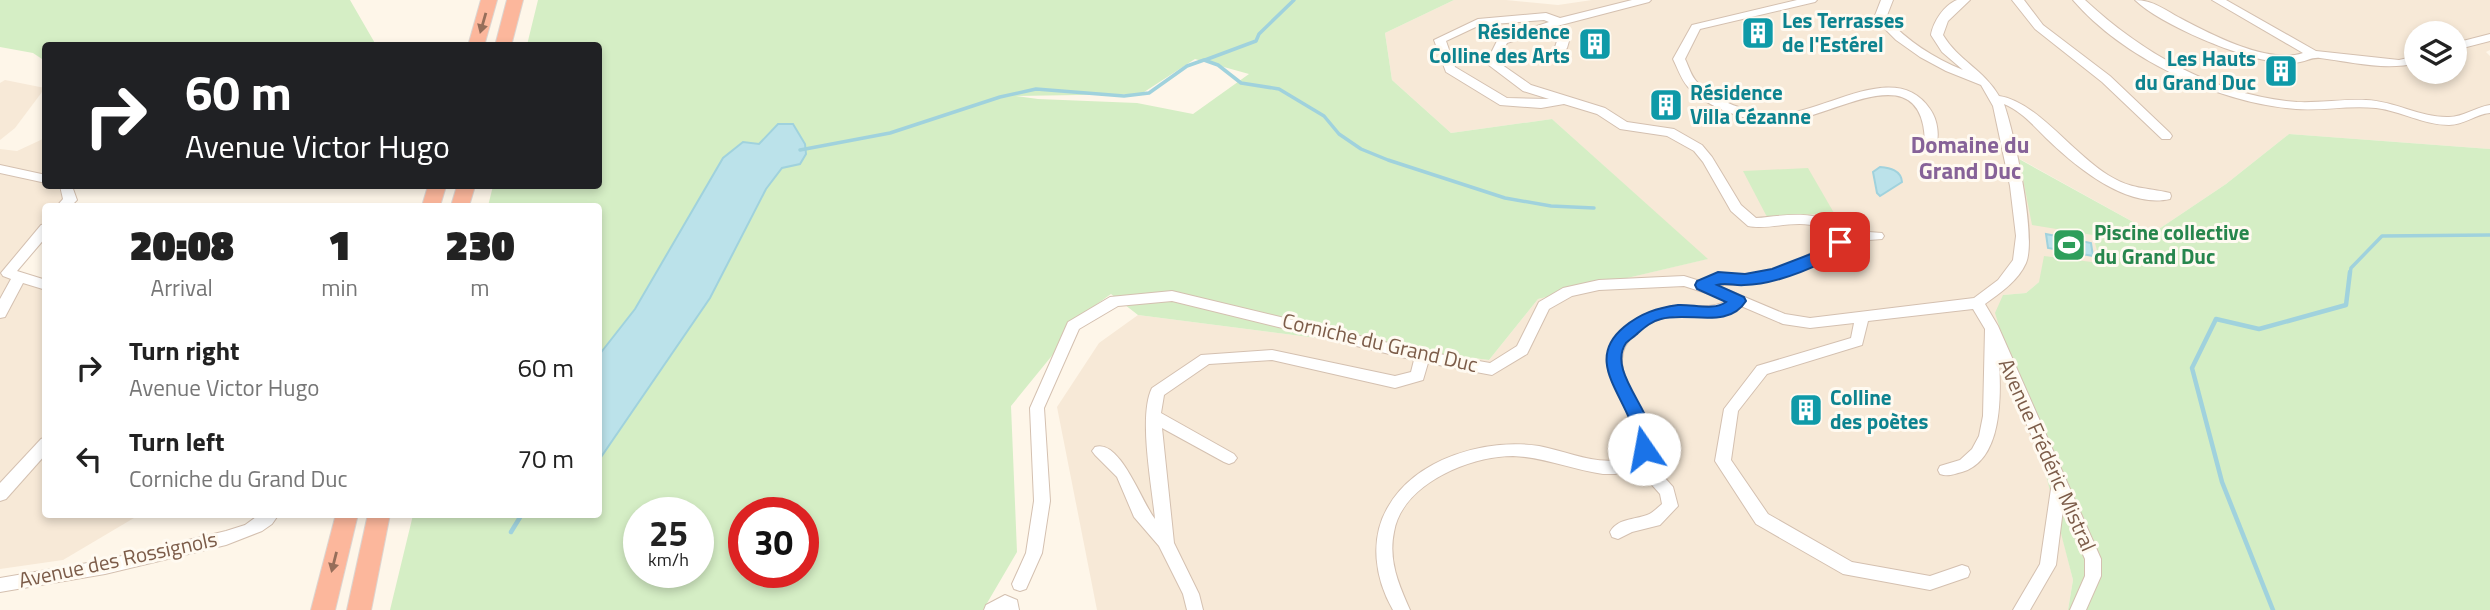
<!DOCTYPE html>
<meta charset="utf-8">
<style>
:root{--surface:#fff;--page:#f6f6f6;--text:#222;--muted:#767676}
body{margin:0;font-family:"Titillium Web",sans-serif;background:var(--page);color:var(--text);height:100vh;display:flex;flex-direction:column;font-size:26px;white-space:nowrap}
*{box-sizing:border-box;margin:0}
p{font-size:23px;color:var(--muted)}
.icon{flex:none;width:38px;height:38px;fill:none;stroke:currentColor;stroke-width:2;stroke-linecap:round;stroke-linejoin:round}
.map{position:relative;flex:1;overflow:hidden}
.panel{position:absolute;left:42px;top:203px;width:560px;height:315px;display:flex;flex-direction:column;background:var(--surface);border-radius:7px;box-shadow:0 4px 10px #0003}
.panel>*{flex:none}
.banner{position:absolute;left:42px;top:42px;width:560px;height:147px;border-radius:7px;box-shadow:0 4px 10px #0003;background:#202124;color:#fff;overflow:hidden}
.controls{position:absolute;left:2404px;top:21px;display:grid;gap:14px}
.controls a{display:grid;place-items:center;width:63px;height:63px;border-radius:50%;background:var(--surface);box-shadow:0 4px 10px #0003;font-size:35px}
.speed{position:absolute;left:623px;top:497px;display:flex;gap:14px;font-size:35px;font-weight:700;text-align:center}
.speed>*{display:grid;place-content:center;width:91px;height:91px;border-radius:50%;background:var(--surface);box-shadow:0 4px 10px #0003;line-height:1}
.speed small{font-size:18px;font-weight:400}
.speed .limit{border:10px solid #d22;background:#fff;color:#111}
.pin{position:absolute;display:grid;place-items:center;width:60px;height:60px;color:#fff;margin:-30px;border-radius:14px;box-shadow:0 4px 10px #0006}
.me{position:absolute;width:77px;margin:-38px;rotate:348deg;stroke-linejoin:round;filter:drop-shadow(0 0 5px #0008)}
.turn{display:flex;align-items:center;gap:24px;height:147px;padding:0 28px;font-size:32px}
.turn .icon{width:91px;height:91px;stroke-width:2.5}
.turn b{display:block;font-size:49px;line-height:60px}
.eta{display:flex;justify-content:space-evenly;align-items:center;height:119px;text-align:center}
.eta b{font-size:42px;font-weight:800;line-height:49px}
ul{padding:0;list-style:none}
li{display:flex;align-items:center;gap:21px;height:91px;padding:0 28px}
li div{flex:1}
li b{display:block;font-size:26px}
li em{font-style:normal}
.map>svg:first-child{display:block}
.residential{fill:#f7e9d7;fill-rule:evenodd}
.green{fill:#d5eec5;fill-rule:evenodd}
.water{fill:#bbe2ea;stroke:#a0d2dd;stroke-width:2}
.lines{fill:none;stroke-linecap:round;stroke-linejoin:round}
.stream-far1{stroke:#a0d2dd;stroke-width:3.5}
.stream{stroke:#a0d2dd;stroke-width:4.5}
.minor-casing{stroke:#d4c0b0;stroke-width:2}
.highway-casing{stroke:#ddd5d0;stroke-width:2}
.minor{fill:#fff;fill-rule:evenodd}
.highway{fill:#fcb79c;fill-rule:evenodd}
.oneway{fill:#966e5a}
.route{fill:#1a73e8;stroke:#114b97;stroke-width:2}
.labels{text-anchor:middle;stroke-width:6;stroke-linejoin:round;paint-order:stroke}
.culture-label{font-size:21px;font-weight:bold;fill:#0d838f;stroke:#fffaf1;text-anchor:start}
.leisure-label{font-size:21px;font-weight:bold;fill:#27864d;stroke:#fffaf1;text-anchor:start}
.street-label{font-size:21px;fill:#7c5c49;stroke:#fffaf1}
.neighbourhood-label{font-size:23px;font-weight:bold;fill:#866298;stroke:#fffaf1}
</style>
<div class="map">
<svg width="2490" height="610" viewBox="0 0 2490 610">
<rect width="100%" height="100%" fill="#fef6e9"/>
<!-- residential -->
<g class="residential">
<path d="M1454 0H1506L1558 5 1592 0H2490V50L2486 52 2490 56V149L2289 134 2226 184 2153 233 2020 159 2094 235 2100 264 2039 282 2026 293 2003 295 2073 580 2068 610H1097L1057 407 1099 343 1138 315 1489 360 1538 299 1707 259 1552 119 1451 133 1392 80 1385 33ZM2417 33H2455V72H2417Z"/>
<polygon points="5,80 45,88 15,128 0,140 0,83"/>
<polygon points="45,138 46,186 58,186 64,202 61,206 46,206 45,225 3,277 45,290 46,514 139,515 63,560 0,569 0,149 17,151"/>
</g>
<!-- green -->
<g class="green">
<polygon points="0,0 350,0 376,45 46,46 45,61 33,53 0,47"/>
<path d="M538 0H1454L1385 33 1392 80 1451 133 1552 119 1708 259 1538 299 1489 360 1138 315 1111 294 1090 309 1011 406 1017 552 983 610H390L413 515 598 514V206H488L493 186H598V46L527 45ZM1195 59 1249 74 1193 114 1137 103 1038 99 1016 96 1141 94ZM639 513H698V572H639ZM744 513H803V572H744Z"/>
<polygon points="2289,134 2490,149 2490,610 2068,610 2073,580 2047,479 1995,313 2003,295 2026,293 2039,282 2044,256 2100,263 2093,235 2032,225 2019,159 2153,233 2226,184"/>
<polygon points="1808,168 1834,213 1767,217 1743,171"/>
</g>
<!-- water -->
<g class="water">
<polygon points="778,124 793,124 805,144 806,154 800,164 782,168 766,189 710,298 599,460 599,355 635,309 723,158 743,142 759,144"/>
<path d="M1880 167C1890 168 1901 170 1902 182L1880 196 1877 193 1873 172Z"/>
<polygon points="2046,234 2091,243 2093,256 2048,248"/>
</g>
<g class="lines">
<!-- stream-far1 -->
<g class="stream-far1">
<polyline points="1205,60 1256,41 1259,34 1294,0"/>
<polyline points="800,150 890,133 1000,97 1036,89 1124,96 1149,93 1187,66 1204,60 1218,65 1241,83 1279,89 1324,116 1339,134 1361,149 1388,160 1505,198 1551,206 1594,208"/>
<polyline points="2350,274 2351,268 2382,236 2490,235"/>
</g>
<!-- stream -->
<g class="stream">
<polyline points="511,532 522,514"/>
<polyline points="2273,610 2222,482 2192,368 2216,319 2259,329 2346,305 2350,272"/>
</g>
<defs>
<g id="minor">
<path d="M1632 0H1651L1649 2 1557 26 1569 41 1567 48 1555 62H1547L1545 59 1555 47 1557 41 1548 30 1507 43 1498 62 1531 85 1605 108 1627 122 1674 129 1702 145 1712 157 1741 205 1756 218C1783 216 1827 206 1843 236L1855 231 1882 233 1884 236 1882 239 1856 241 1812 265 1770 281 1745 285H1716L1785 314 1810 318 1974 298 1998 280 2013 260 2016 236 2010 186 1993 106 1981 85 1946 71 1920 57 1896 40 1874 18 1881 0H1893L1886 18C1908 41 1933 58 1963 70L1942 52 1931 35C1933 22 1944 5 1957 0 1958 0 1969 0 1970 0L1948 21 1943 35C1958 60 1984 70 1999 96 2036 101 2073 154 2108 175 2132 190 2145 187 2170 193L2171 196 2170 199C2126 209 2075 166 2046 138 2033 125 2021 111 2004 104 2014 132 2037 237 2026 263 2018 281 2000 293 1985 304L1998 326 2101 559V576L2086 610H2070L2085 576V559L2063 509 2056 565 2030 610H2013L2040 564 2052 482 1999 361C2001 395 2003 460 1962 472 1954 474 1948 477 1940 474L1938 470 1940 466 1960 460 1972 449 1979 436 1983 416 1985 329 1973 309 1868 321 1862 345 1767 374 1738 411 1731 460 1768 514 1852 562 1930 576 1962 565 1968 567 1970 572 1968 577 1930 590 1843 574 1756 524 1715 461 1724 409 1757 366 1851 338 1854 323 1810 328 1783 324 1741 306C1712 323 1684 308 1657 320 1648 323 1641 329 1634 335 1600 365 1648 405 1652 438 1653 445 1650 452 1648 459L1673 487 1678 506 1660 525 1632 532 1618 539 1612 537 1610 532C1618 518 1634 520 1647 515 1653 513 1657 508 1662 504L1660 494 1637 468 1615 474H1603C1573 470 1544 457 1513 456 1470 456 1402 484 1394 532 1388 561 1399 585 1410 610H1393C1375 579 1369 539 1388 507 1416 458 1486 438 1539 446 1571 452 1601 469 1634 456 1649 409 1575 369 1625 327 1643 312 1662 306 1685 306 1700 306 1715 308 1728 300L1684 286 1599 290 1572 296 1549 309 1527 354 1492 375 1428 363 1423 380 1395 388 1272 360 1209 364 1164 395 1161 413 1234 454 1237 458 1234 462 1229 464 1224 462 1162 428 1174 543 1199 594 1203 610H1187L1183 594 1159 546 1134 517 1117 477 1095 455 1092 451 1095 447C1120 438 1142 503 1155 519 1152 486 1138 416 1152 388L1201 355 1272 350 1395 376 1411 372 1414 360 1172 301 1118 306 1079 329 1044 408 1050 501 1042 553 1026 589 1020 591 1014 589 1012 584 1026 553 1034 501 1030 408 1068 322 1110 297 1172 291 1422 351 1490 363 1517 346 1539 302 1563 288 1599 280 1684 276 1700 281 1720 274H1758L1791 264 1833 241C1816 210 1774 232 1748 226L1731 211 1703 162 1694 151 1667 136 1620 129 1597 114 1564 104 1541 108 1500 105 1446 72 1434 40 1478 19 1546 13 1560 18ZM1544 20 1549 22 1498 39 1486 63 1523 91 1549 99 1507 98 1455 67 1446 41 1480 25Z"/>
<path d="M1797 0H1817L1815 2 1700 29 1685 59C1689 67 1691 76 1697 82 1715 102 1750 113 1775 114 1822 116 1895 57 1930 109 1938 120 1940 137 1935 150L1931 151 1925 147C1926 50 1833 118 1783 122 1753 124 1708 109 1688 87 1681 79 1678 69 1673 59L1692 25Z"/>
<polygon points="2012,0 2024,0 2043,25 2110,76 2170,133 2172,136 2170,139 2162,139 2102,82 2035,29"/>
<path d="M2073 0H2085C2143 54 2217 96 2297 102 2320 103 2343 99 2366 100 2395 101 2421 118 2449 117 2463 117 2476 107 2490 105V113C2476 114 2464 125 2449 125 2424 125 2401 111 2376 108 2349 105 2322 111 2296 109 2218 103 2124 59 2073 0Z"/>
<path d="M2135 0C2153 0 2165 10 2180 18 2210 34 2269 65 2303 53L2212 0H2226L2316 51 2399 60 2417 56V63C2386 71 2352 62 2320 58 2312 57 2307 61 2300 62 2293 64 2285 63 2278 62 2242 59 2161 25 2135 0Z"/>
<polygon points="2490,34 2490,41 2455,50 2455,43"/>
<polygon points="0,165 46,175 46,183 0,173"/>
<polygon points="60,186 72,186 77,200 71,206 57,206 63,199"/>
<polygon points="46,224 46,237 17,271 46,280 46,290 23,283 5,317 0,318 0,299 11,279 3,276 1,273 41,225"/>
<polygon points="46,437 46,454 6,499 0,501 0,483 41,439"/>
<polygon points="260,514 279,514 272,524 262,531 226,545 105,574 0,592 0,578 105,560 226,531 245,525"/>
<polygon points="1005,595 1017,600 1019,610 984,610 986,605"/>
</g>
<g id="highway">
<polygon points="481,0 497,0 484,46 468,46"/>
<polygon points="507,0 523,0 511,46 495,46"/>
<polygon points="428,186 446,186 440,206 422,206"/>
<polygon points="457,186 475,186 469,206 451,206"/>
<polygon points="336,514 358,514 335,610 311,610"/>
<polygon points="368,514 390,514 371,610 347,610"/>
</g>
</defs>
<!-- minor casing -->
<use href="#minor" class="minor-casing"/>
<!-- highway casing -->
<use href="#highway" class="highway-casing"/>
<!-- minor -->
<use href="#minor" class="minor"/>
<!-- highway -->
<use href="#highway" class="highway"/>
</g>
<!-- one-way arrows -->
<defs><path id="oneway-solid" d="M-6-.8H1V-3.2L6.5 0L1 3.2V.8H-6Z" transform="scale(1.75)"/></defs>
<g class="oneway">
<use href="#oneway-solid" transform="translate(483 23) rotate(106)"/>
<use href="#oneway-solid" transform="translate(334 562) rotate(104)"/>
</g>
<!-- route -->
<path class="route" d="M1840 236 1848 242C1832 265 1772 285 1744 285 1735 286 1726 282 1717 285L1744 297 1746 301C1728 330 1689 311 1661 319 1652 321 1645 327 1638 333 1635 336 1629 340 1626 343 1604 375 1667 421 1650 454H1638C1634 446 1635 430 1629 418 1615 385 1589 356 1624 327 1641 313 1657 308 1678 305 1693 304 1714 311 1726 302L1697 289 1695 285 1697 281 1718 272 1745 274 1772 269 1816 252Z"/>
<!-- icons -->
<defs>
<symbol id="building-square" viewBox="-11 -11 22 22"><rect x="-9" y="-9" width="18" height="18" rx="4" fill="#0f9aa8" stroke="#fffaf1"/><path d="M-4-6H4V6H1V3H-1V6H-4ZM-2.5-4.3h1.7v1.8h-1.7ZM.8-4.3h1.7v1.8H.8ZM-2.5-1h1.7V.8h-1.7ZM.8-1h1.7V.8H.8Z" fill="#fff"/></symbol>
<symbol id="stadium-square" viewBox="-11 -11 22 22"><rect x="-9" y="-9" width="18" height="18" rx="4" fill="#2e9e5b" stroke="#fffaf1"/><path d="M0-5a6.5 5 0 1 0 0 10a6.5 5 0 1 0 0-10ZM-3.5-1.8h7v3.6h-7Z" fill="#fff"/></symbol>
</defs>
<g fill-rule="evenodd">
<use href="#building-square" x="1739" y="14" width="38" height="38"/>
<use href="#building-square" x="1576" y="25" width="38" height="38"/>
<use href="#building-square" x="2262" y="52" width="38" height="38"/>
<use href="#building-square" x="1647" y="86" width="38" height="38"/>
<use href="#stadium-square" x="2050" y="226" width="38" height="38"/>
<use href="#building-square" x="1787" y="391" width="38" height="38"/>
</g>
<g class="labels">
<!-- culture labels -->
<g class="culture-label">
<text x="1782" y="28">Les Terrasses<tspan x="1782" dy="24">de l'Estérel</tspan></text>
<text x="1570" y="39" text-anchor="end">Résidence<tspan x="1570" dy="24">Colline des Arts</tspan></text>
<text x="2256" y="66" text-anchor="end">Les Hauts<tspan x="2256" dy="24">du Grand Duc</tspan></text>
<text x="1690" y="100">Résidence<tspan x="1690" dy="24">Villa Cézanne</tspan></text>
<text x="1830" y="405">Colline<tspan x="1830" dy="24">des poètes</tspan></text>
</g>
<!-- leisure labels -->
<g class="leisure-label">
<text x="2094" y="240">Piscine collective<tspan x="2094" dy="24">du Grand Duc</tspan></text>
</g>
<!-- street labels -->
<g class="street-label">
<text transform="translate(1380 343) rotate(13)" y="7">Corniche du Grand Duc</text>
<text transform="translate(2047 455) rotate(66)" y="7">Avenue Frédéric Mistral</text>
<text transform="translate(118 560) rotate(-12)" y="7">Avenue des Rossignols</text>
</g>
<!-- neighbourhood labels -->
<g class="neighbourhood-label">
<text x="1970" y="153">Domaine du<tspan x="1970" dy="26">Grand Duc</tspan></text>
</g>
</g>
</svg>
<div class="controls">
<a><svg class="icon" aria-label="layers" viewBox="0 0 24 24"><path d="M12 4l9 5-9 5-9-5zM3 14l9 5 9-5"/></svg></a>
</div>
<div class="speed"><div>25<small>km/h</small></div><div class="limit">30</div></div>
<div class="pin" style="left:1840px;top:242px;background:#d93025"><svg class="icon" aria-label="arrive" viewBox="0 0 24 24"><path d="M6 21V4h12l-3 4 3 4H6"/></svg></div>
<svg class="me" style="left:1644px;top:449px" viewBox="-20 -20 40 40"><circle r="19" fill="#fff"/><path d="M0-13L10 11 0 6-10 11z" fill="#1a73e8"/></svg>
<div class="banner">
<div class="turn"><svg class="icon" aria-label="right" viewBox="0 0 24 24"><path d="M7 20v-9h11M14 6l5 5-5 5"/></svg><div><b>60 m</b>Avenue Victor Hugo</div></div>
</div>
<section class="panel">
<div class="eta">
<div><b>20:08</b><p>Arrival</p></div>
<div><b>1</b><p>min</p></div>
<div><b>230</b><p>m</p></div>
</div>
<ul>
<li><svg class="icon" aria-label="right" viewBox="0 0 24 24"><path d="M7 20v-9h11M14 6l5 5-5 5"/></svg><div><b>Turn right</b><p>Avenue Victor Hugo</p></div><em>60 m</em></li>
<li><svg class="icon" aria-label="left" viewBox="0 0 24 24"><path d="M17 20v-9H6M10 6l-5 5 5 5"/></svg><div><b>Turn left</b><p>Corniche du Grand Duc</p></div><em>70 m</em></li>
</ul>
</section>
</div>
